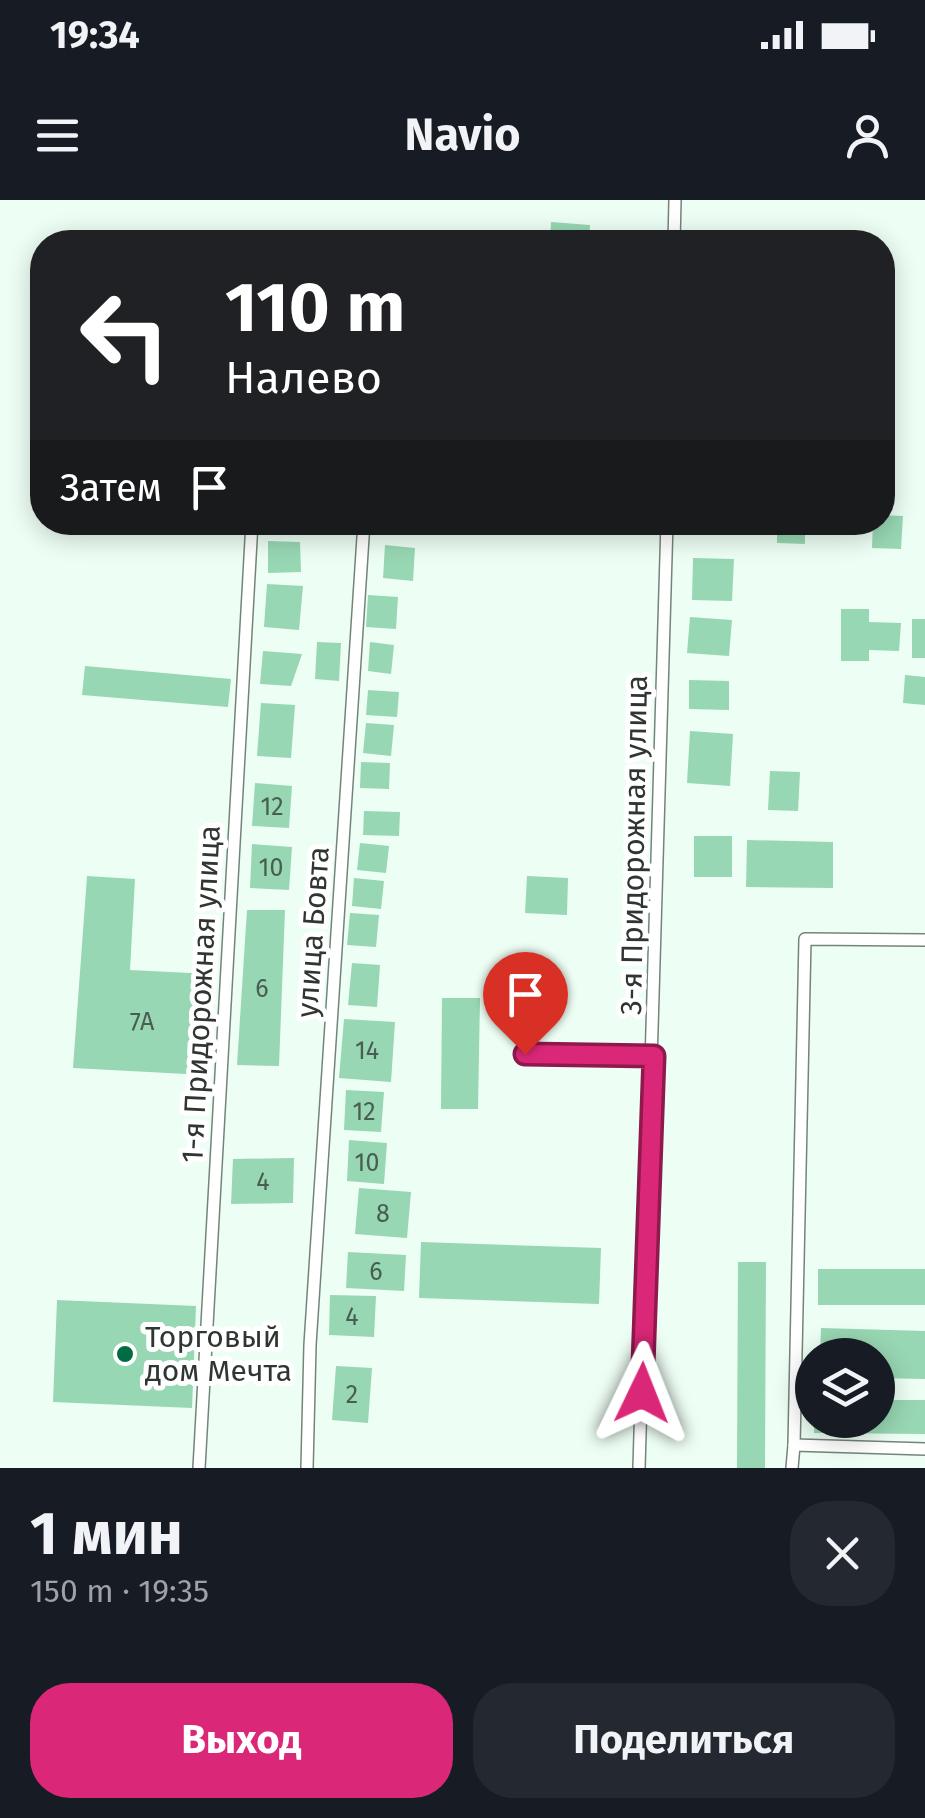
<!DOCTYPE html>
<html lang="ru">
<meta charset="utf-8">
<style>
:root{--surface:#171b24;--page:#242831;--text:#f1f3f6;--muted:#9ea1a6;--accent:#db2777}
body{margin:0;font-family:"Fira Sans",sans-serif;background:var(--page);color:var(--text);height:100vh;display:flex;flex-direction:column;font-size:38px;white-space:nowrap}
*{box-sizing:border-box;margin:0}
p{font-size:32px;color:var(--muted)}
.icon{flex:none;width:55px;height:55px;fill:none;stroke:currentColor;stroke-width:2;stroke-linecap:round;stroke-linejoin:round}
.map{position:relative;height:1268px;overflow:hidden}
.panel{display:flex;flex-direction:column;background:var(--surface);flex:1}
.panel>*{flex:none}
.guide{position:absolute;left:30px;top:30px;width:865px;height:305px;border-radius:40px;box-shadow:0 5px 25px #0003;background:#202124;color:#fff;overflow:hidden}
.fabs{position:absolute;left:795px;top:1138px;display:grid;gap:20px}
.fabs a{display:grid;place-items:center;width:100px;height:100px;border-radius:50%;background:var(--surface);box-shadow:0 5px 25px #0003;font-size:50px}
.pin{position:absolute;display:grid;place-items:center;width:85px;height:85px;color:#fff;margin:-102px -42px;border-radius:50% 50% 50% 0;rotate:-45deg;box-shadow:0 0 10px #0007}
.pin .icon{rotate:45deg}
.me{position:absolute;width:110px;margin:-55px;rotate:2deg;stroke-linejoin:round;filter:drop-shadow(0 0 8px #0008)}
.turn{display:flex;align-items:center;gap:35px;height:210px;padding:0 30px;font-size:45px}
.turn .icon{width:130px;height:130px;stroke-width:2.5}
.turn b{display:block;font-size:70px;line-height:85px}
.then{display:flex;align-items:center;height:95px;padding:0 30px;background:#0003;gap:20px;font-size:38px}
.round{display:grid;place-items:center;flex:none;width:105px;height:105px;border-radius:40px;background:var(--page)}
.headline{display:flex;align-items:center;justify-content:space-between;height:170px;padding:0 30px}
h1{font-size:60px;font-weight:700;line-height:75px}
.cta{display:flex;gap:20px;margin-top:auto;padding:20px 30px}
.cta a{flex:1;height:115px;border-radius:40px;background:var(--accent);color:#fff;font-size:40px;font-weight:700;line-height:115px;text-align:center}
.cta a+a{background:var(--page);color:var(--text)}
.status{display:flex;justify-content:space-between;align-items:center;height:70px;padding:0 50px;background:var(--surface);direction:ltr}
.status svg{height:28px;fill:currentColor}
header{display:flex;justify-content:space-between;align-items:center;height:130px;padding:0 30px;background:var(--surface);font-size:45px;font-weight:700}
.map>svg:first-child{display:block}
.building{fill:#98d7b3}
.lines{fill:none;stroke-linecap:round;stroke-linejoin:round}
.service-casing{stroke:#75847b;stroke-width:14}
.service{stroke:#fff;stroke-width:11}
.route-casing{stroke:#8e194d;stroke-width:25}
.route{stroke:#db2777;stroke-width:18}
.poi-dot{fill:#006c44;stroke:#fff;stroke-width:4}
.labels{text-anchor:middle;stroke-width:10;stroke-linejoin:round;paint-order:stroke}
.number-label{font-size:25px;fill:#495e52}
.street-label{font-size:30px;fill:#2f3531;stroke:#fff}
.poi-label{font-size:30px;fill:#2f3531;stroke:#fff;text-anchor:start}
</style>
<div class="status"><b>19:34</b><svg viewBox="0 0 49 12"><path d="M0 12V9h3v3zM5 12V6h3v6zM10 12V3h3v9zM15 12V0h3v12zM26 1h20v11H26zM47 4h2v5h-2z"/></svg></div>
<header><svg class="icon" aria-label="menu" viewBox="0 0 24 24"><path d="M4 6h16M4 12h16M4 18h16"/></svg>Navio<svg class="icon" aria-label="person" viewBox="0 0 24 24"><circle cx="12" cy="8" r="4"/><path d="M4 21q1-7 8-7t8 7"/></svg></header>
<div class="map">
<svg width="925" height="1268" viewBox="0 0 925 1268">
<rect width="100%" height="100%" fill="#edfef4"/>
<!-- building -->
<g class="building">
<polygon points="551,22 590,25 589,42 550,42"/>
<polygon points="882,265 889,265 892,297 882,298"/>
<polygon points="882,315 903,316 901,349 872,348 873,322 882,322"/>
<polygon points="777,322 805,322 805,344 777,343"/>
<polygon points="268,341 300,342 301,372 268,373"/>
<polygon points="385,345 415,348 413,381 383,378"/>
<polygon points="693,358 734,359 732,401 692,400"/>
<polygon points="267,384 303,386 299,430 264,427"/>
<polygon points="368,395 398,397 396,429 366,427"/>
<polygon points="841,409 869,409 869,422 901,423 899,451 869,450 869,461 841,461"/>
<polygon points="690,417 732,420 729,456 687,453"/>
<rect x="912" y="419" width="13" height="39"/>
<polygon points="317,442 341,443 339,481 315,479"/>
<polygon points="370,442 394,445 391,474 368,471"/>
<polygon points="263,451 302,454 291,486 260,484"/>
<polygon points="85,466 231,479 228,507 82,495"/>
<polygon points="905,475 925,477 925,505 903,503"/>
<polygon points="689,480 729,481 729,510 689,509"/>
<polygon points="368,490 399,492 397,517 366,515"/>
<polygon points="261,503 295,505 291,558 257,556"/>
<polygon points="366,523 394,525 391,556 363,553"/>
<polygon points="690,531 733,534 730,586 687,583"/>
<polygon points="361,562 390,563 389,589 360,588"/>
<polygon points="770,571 800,572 798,611 768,610"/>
<polygon points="255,583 292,586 289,628 252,626"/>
<polygon points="364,611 400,612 399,636 363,635"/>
<rect x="694" y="636" width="38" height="41"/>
<polygon points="747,640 833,642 833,688 746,687"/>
<polygon points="360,643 389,646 386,673 357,670"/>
<polygon points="252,644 292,647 289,690 250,688"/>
<polygon points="87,676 135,679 130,770 211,774 205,875 73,868"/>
<polygon points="527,676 568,678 567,715 525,713"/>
<polygon points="354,678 384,681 381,709 352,706"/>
<polygon points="247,710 285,710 279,866 237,865"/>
<polygon points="350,713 379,715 376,747 347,745"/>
<polygon points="352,763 380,765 377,807 348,805"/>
<polygon points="442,798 480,798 478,909 441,909"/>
<polygon points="344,819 395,822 391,882 339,878"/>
<polygon points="346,890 384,892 381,932 344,930"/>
<polygon points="349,940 387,943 384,984 347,981"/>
<polygon points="294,958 293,1003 231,1004 233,959"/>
<polygon points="359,988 411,992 407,1038 355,1034"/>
<polygon points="421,1042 601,1048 599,1104 419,1098"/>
<polygon points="348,1052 406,1055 404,1091 346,1088"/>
<polygon points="738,1062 766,1062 765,1268 737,1268"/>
<rect x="818" y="1069" width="107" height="36"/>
<polygon points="330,1095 376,1096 374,1137 329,1135"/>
<polygon points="57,1100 196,1106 192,1208 53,1202"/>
<polygon points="821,1128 925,1131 925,1179 878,1178 878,1155 820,1155"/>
<polygon points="336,1166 372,1168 368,1223 332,1220"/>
<polygon points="878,1200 925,1200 925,1234 814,1233 814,1220 878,1220"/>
</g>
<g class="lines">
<defs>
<g id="service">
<polyline points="674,42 675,0"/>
<polyline points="525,854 654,857"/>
<polyline points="794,1245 805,739 925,740"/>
<polyline points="199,1268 252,322"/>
<polyline points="307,1268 310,1145 364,322"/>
<polyline points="639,1268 667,322"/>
<polyline points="792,1268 794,1245 925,1249"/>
</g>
</defs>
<!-- service casing -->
<use href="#service" class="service-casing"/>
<!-- service -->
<use href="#service" class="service"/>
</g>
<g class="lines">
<defs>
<polyline id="route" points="525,854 654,856 642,1193"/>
</defs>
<!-- route casing -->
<use href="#route" class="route-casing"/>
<!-- route -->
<use href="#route" class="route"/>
</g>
<!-- markers -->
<circle class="poi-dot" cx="125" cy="1154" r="10"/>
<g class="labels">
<!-- number labels -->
<g class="number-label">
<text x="272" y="615">12</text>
<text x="271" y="676">10</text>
<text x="262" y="797">6</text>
<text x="142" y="830">7А</text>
<text x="367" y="859">14</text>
<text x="364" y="920">12</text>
<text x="367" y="971">10</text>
<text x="263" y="990">4</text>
<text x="383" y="1022">8</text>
<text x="376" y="1080">6</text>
<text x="352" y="1125">4</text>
<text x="352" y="1203">2</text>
</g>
<!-- street labels -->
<g class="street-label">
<text transform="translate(634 645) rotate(-89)" y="10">3-я Придорожная улица</text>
<text transform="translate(313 732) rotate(-86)" y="10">улица Бовта</text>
<text transform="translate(201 794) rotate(-87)" y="10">1-я Придорожная улица</text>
</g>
<!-- poi labels -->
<g class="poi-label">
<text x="145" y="1147">Торговый<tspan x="145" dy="34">дом Мечта</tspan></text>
</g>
</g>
</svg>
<div class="fabs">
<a><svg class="icon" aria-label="layers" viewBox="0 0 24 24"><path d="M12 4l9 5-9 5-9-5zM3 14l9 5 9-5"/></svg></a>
</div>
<div class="pin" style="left:525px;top:854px;background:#d93025"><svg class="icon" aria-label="arrive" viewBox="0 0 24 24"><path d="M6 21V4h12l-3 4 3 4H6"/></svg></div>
<svg class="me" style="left:642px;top:1193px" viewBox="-20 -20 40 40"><path d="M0-17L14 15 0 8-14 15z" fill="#db2777" stroke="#fff" stroke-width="4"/></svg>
<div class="guide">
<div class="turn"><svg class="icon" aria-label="left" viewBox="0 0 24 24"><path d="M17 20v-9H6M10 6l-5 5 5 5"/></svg><div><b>110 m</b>Налево</div></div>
<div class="then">Затем<svg class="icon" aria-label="arrive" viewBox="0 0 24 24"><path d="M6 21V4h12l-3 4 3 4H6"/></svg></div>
</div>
</div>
<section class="panel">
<div class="headline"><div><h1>1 мин</h1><p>150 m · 19:35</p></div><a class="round"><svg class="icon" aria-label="close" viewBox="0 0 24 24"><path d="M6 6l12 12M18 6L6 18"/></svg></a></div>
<div class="cta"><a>Выход</a><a>Поделиться</a></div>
</section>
